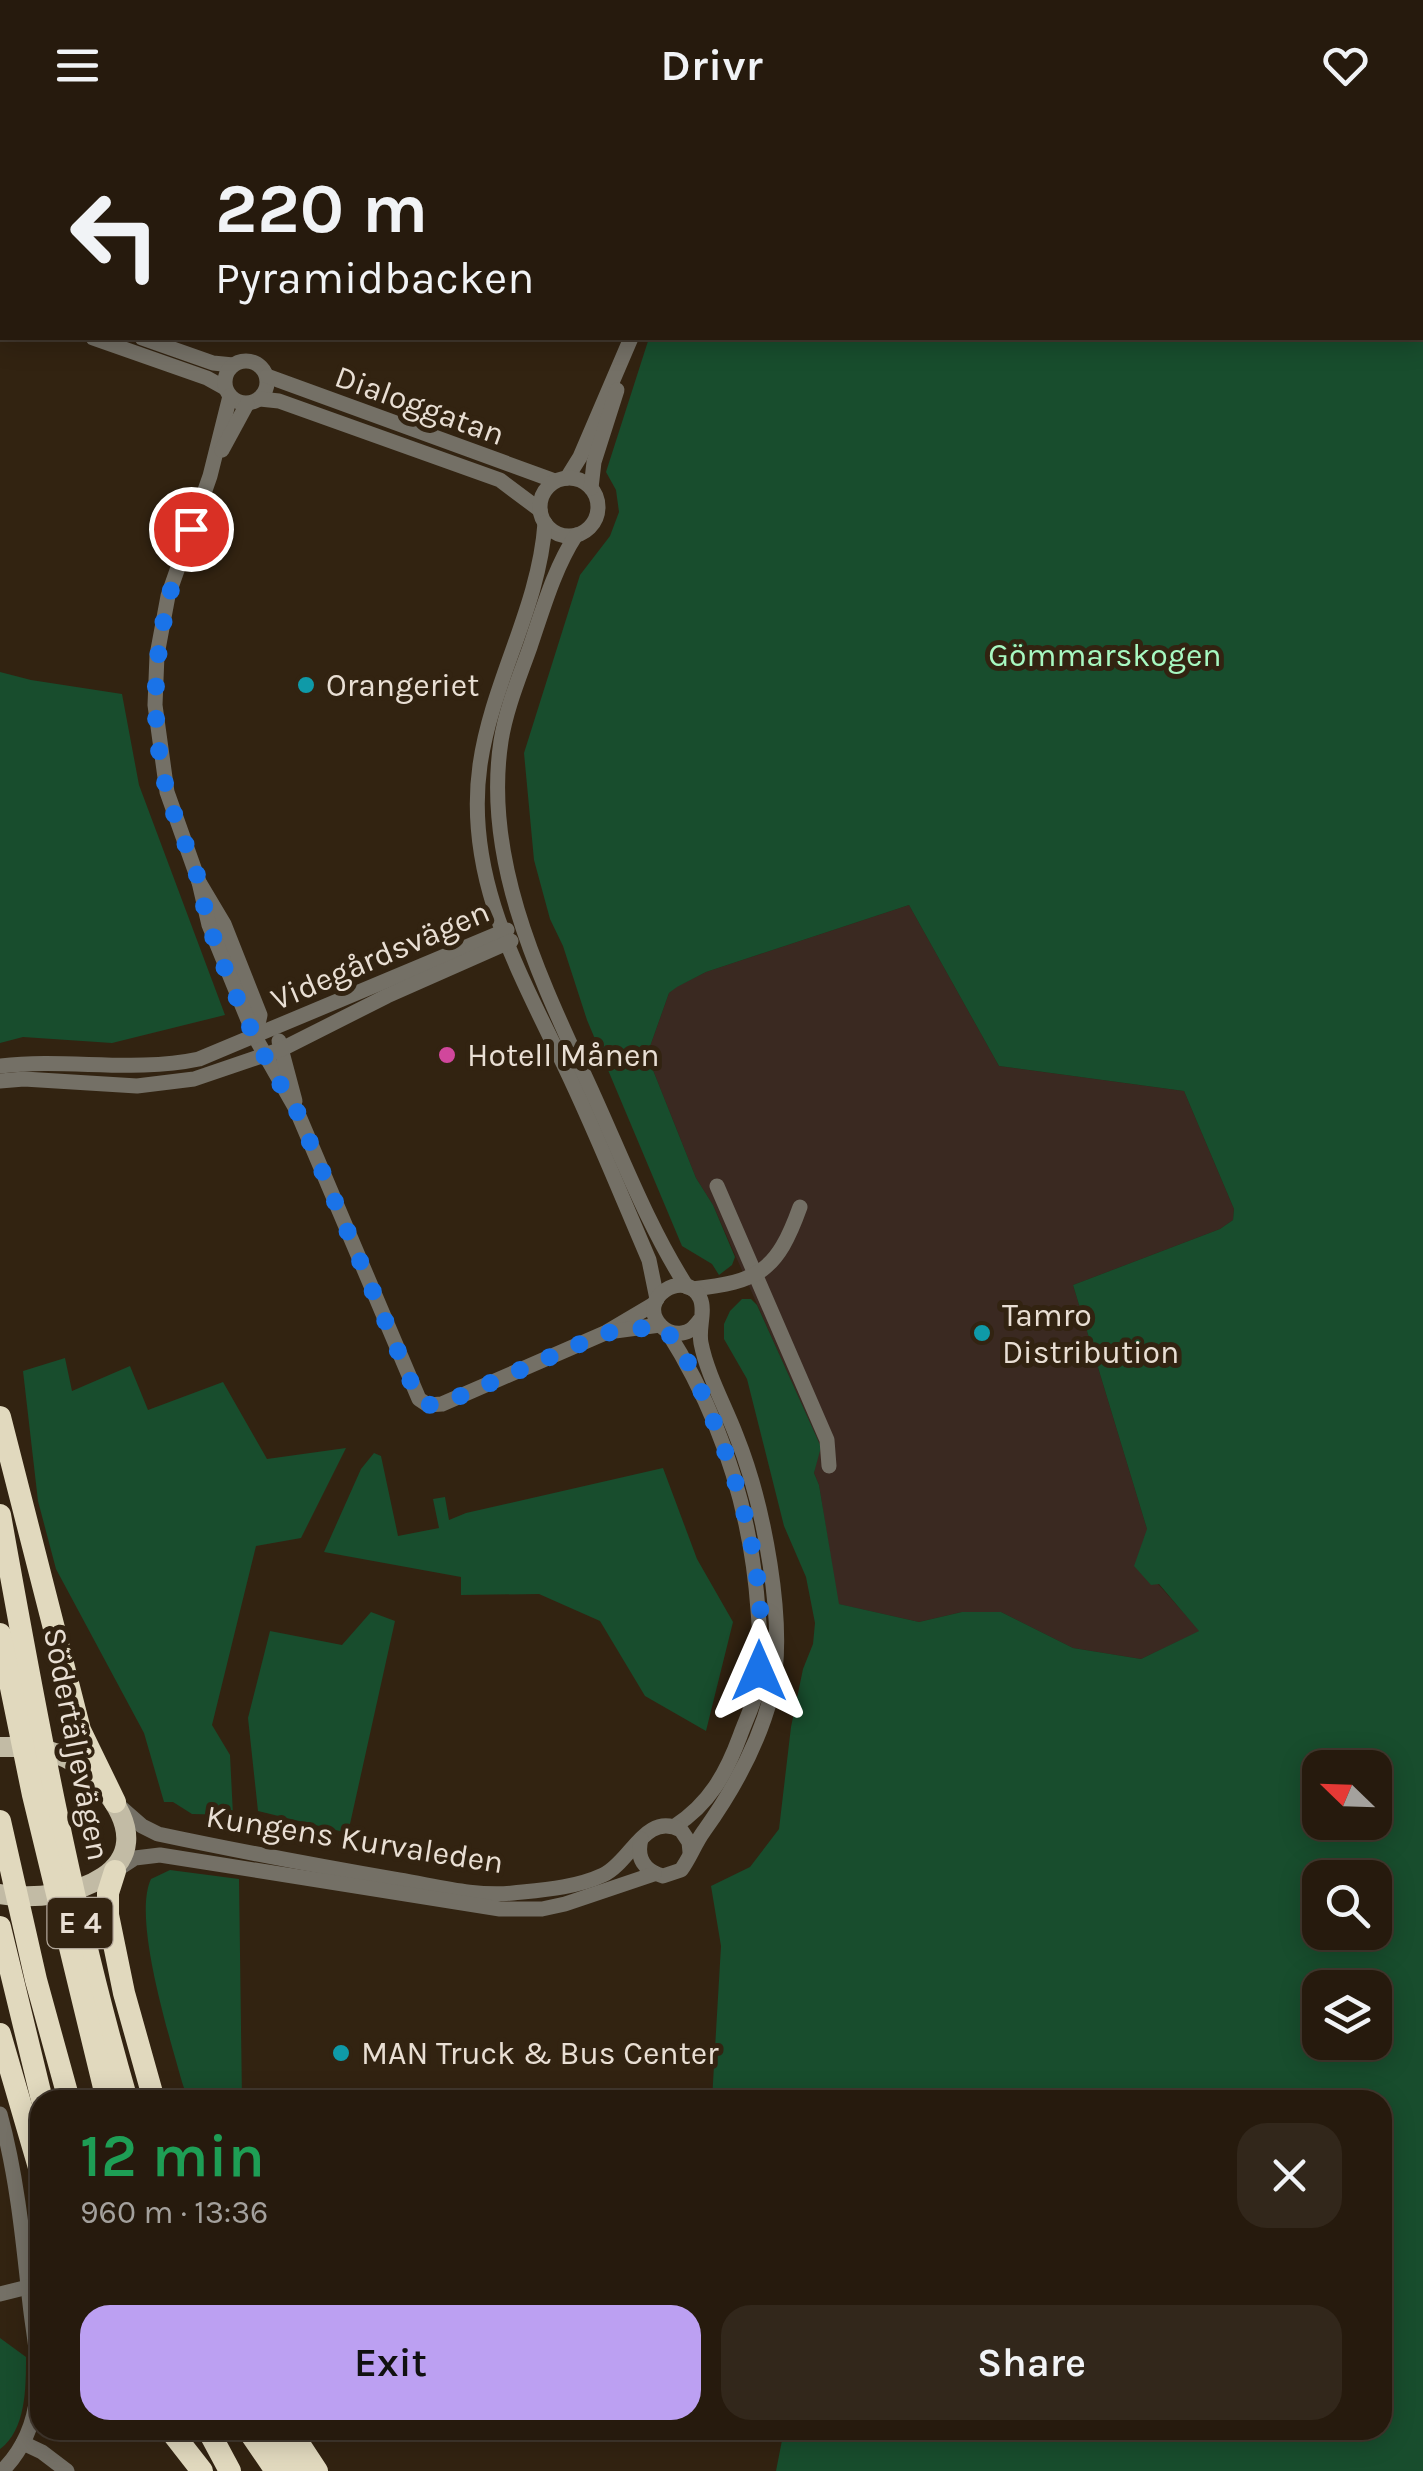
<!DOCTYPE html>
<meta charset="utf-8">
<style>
:root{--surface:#261a0d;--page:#32271b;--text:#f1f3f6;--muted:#a4a19d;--line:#42382e;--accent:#bca0f2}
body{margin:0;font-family:Karla,sans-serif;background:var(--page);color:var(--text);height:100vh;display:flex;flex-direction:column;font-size:38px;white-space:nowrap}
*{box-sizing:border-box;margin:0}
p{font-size:32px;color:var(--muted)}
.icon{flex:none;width:55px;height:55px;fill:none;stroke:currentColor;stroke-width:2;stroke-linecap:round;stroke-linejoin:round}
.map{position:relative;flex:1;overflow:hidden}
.drawer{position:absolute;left:30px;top:1960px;width:1362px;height:350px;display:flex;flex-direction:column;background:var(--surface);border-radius:30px;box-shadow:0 5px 25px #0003,0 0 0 2px var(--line)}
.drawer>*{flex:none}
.top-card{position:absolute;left:0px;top:0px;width:1425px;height:210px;box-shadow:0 5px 25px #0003,0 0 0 2px var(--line);background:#261a0d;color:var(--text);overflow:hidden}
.needle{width:65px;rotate:293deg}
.buttons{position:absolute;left:1302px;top:1620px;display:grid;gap:20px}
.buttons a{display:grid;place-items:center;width:90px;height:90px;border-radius:20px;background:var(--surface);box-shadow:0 5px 25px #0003,0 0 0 2px var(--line);font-size:50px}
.pin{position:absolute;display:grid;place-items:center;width:85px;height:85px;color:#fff;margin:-42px;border:5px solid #fff;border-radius:50%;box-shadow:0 2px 10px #0007}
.me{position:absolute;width:110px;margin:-55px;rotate:0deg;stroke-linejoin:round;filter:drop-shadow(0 0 8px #0008)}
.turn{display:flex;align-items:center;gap:35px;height:210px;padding:0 50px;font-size:45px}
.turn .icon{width:130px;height:130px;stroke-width:2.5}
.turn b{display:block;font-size:70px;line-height:85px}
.round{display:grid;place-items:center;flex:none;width:105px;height:105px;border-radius:30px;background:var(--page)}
.head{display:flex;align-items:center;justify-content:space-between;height:170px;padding:0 50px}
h1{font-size:60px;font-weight:600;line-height:75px;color:#1e9e55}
.action{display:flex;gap:20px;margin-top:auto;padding:20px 50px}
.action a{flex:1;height:115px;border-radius:30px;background:var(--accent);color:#111;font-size:40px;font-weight:600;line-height:115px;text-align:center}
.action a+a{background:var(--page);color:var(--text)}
header{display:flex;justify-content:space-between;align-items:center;height:130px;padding:0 50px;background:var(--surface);font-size:45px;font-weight:600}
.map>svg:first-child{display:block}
.industrial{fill:#3a2921}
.green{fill:#184d2d;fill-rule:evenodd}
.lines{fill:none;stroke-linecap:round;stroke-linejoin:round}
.minor{stroke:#747066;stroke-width:15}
.major{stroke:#c2bba5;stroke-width:20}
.highway{stroke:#e1d9be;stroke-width:22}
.route{stroke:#1a73e8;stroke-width:18;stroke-dasharray:0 32.4}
.culture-dot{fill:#0f9aa8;stroke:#322311;stroke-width:4}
.hotel-dot{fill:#d1479c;stroke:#322311;stroke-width:4}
.labels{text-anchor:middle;stroke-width:10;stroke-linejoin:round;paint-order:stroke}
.shield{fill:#322311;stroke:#b2a79a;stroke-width:2.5}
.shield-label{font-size:30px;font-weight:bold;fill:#e9dfd4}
.street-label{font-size:32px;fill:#e9dfd4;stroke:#322311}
.park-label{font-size:32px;fill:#a7f8c1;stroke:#322311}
.poi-label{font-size:32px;fill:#e9dfd4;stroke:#322311;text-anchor:start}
</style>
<header><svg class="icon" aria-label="menu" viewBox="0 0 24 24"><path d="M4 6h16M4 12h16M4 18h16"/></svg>Drivr<svg class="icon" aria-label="heart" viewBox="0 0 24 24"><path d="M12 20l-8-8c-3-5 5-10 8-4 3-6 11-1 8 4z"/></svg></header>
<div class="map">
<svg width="1423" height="2341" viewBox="0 0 1423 2341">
<rect width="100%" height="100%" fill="#322311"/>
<!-- industrial -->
<polygon class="industrial" points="909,775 999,936 1184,961 1234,1079 1233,1090 1220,1099 1073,1155 1147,1399 1158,1454 1200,1501 1141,1529 1073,1518 1001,1482 962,1482 919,1492 838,1474 819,1355 814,1343 820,1316 713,1075 696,1048 647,925 669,863 676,857 706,842"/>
<!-- green -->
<g class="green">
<path d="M727 0H1423V2341H776L784 2300H1382V1970H712L721 1816 711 1756 750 1737 779 1699 791 1597 803 1539 813 1514 815 1493 806 1447 784 1396 747 1249 724 1209V1194L730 1181 742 1169H751L757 1175 821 1317 814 1343 819 1355 839 1474 919 1492 962 1482H1001L1073 1518 1141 1529 1199 1501 1159 1454 1151 1455 1134 1436 1147 1399 1073 1155 1220 1099 1233 1090 1234 1079 1184 961 999 936 909 775 706 842 677 857 669 863 647 925 696 1048 713 1075 735 1127 732 1135 719 1145 712 1134 682 1116 587 890 563 816 550 789 534 730 524 623 580 445 610 406 619 382 616 360 606 342 649 208H1422V2H726ZM1320 1638H1375V1692H1320ZM1320 1748H1375V1802H1320ZM1320 1858H1375V1912H1320Z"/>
<polygon points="0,542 31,550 122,564 139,655 225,885 112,913 23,907 0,913"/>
<polygon points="65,1228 72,1261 130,1236 148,1280 223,1252 267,1329 346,1318 301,1408 256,1416 212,1595 230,1625 233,1685 192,1684 173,1672 164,1672 144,1603 56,1439 38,1371 23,1241"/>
<polygon points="374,1323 381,1326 398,1406 439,1398 433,1369 445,1367 449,1390 466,1383 663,1338 697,1429 733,1492 706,1601 645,1566 600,1491 539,1464 461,1465 461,1447 324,1422 361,1339"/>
<polygon points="371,1482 395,1491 348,1703 258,1681 248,1588 270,1501 342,1515"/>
<path d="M170 1740 239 1749 242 1970H188L182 1952C170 1908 132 1789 151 1749Z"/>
<path d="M0 2208 26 2227C26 2257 26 2300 0 2319Z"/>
</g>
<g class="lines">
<!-- minor -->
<g class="minor">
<polyline points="48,2 49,0"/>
<polyline points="706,2 707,0"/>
<polyline points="0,136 2,129"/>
<polyline points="0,157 2,158"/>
<polyline points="0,174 2,175"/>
<polyline points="93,208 207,248 225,258"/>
<polyline points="142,208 213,233 233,235"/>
<circle cx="246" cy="252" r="21"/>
<polyline points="267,246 555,351"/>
<polyline points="230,266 210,346 168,466 157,525 155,575 167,662 199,752 224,794 260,885 255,907"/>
<polyline points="260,269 279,271 500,350 540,380"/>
<polyline points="222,320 247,274"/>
<polyline points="567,348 580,327 631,208"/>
<circle cx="569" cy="377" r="29"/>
<polyline points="591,358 594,332 617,260"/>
<path d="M545 393C539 478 492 551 480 635 465 741 513 831 558 923 585 977 608 1034 632 1090L649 1130 657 1169"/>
<path d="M576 405C554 439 543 479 530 517 519 548 506 579 501 611 482 735 544 856 594 966 623 1030 649 1098 687 1157"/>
<polyline points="199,752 209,795 255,907 296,979 419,1269 428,1275 442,1274 605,1203 654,1174"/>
<polyline points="279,911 295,971"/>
<path d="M0 936C67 928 133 943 199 929L507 800"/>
<polyline points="0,951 24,949 137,956 194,949 282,919 387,866 511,811"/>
<polyline points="717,1056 827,1310 829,1336"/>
<path d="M692 1159C759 1152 777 1141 800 1077"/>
<polyline points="615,1201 660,1195"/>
<path d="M667 1201C720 1285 751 1380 758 1480 760 1507 763 1536 756 1563 752 1578 745 1592 740 1606 726 1644 709 1674 675 1696"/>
<path d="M118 1675 142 1696 158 1704C238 1721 318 1736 399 1750 436 1756 475 1767 513 1763 542 1760 575 1758 603 1745 631 1732 645 1681 681 1700L689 1712 690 1722"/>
<path d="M641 1709C636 1728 644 1741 663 1746L681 1740C690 1728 695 1713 704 1701 734 1659 758 1616 771 1566 788 1495 763 1372 736 1305 725 1276 707 1244 701 1213 698 1198 706 1181 700 1168 685 1137 635 1169 661 1196 667 1202 674 1204 682 1203 691 1202 694 1197 700 1190"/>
<polyline points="115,1741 135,1728 160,1725 500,1779 542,1779 565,1774 654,1744"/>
<path d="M0 1984C17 2046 23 2109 30 2174 33 2203 41 2236 37 2266 34 2294 22 2321 2 2341"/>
<polyline points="0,2164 28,2157"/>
<polyline points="23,2313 42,2322 67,2341"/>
</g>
<!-- major -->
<path class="major" d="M0 1617C13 1617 27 1616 39 1619 65 1623 88 1639 104 1659 172 1741 69 1776 0 1764"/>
<!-- highway -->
<g class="highway">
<polyline points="0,1287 80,1600 115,1672"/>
<path d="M0 1385C35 1581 71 1778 127 1970"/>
<polyline points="0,1504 33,1665 107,1970"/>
<polyline points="0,1691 36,1850 69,1970"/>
<polyline points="115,1741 108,1763 108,1785 124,1863 154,1970"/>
<polyline points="0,1797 42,1970"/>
<polyline points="0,1904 40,2041"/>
<polyline points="170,2300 202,2341"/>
<polyline points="208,2300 230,2341"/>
<polyline points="248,2300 276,2341"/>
<polyline points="270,2300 296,2341"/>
<polyline points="290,2300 317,2341"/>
</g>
</g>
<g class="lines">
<!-- route -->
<path class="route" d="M191 399C158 484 144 571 167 661 175 691 188 718 198 748 203 762 203 777 208 792 230 857 258 922 296 979L416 1264 428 1275 442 1274 605 1203 660 1196C681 1212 694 1244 704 1268 740 1352 769 1449 759 1541"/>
</g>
<!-- markers -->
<g class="culture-dot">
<circle cx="306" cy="555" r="10"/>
<circle cx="982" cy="1203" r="10"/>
<circle cx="341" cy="1923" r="10"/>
</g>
<circle class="hotel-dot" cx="447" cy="925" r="10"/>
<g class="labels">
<!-- shield labels -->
<rect class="shield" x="47.5" y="1768" width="65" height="50" rx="8"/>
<g class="shield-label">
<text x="80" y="1803">E 4</text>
</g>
<!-- street labels -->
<g class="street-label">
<text transform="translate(420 275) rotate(20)" y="11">Dialoggatan</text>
<text transform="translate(380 825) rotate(-23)" y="11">Videgårdsvägen</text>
<text transform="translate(77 1614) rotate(79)" y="11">Södertäljevägen</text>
<text transform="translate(355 1709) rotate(9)" y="11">Kungens Kurvaleden</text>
</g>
<!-- park labels -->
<g class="park-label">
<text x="1105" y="536">Gömmarskogen</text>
</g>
<!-- poi labels -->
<g class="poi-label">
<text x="326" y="566">Orangeriet</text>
<text x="467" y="936">Hotell Månen</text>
<text x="1002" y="1196">Tamro<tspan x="1002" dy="37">Distribution</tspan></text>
<text x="361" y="1934">MAN Truck &amp; Bus Center</text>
</g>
</g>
</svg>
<div class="buttons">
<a><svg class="needle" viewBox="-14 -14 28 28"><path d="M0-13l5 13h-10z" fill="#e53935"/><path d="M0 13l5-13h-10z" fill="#a4a19d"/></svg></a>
<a><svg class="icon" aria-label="search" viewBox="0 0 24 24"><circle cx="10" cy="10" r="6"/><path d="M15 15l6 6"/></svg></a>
<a><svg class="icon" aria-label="layers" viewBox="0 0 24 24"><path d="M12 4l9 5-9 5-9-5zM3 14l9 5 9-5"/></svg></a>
</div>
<div class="pin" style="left:191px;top:399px;background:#d93025"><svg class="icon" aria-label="arrive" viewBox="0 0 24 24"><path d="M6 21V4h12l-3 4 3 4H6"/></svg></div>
<svg class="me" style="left:759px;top:1541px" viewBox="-20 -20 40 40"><path d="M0-17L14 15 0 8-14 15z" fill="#1a73e8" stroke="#fff" stroke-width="4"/></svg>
<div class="top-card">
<div class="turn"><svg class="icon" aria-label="left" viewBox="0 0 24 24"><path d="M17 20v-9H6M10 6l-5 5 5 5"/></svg><div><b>220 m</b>Pyramidbacken</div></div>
</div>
<section class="drawer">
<div class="head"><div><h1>12 min</h1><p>960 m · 13:36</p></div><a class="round"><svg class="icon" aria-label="close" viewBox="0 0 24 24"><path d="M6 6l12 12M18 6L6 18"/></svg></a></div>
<div class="action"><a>Exit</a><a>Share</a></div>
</section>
</div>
